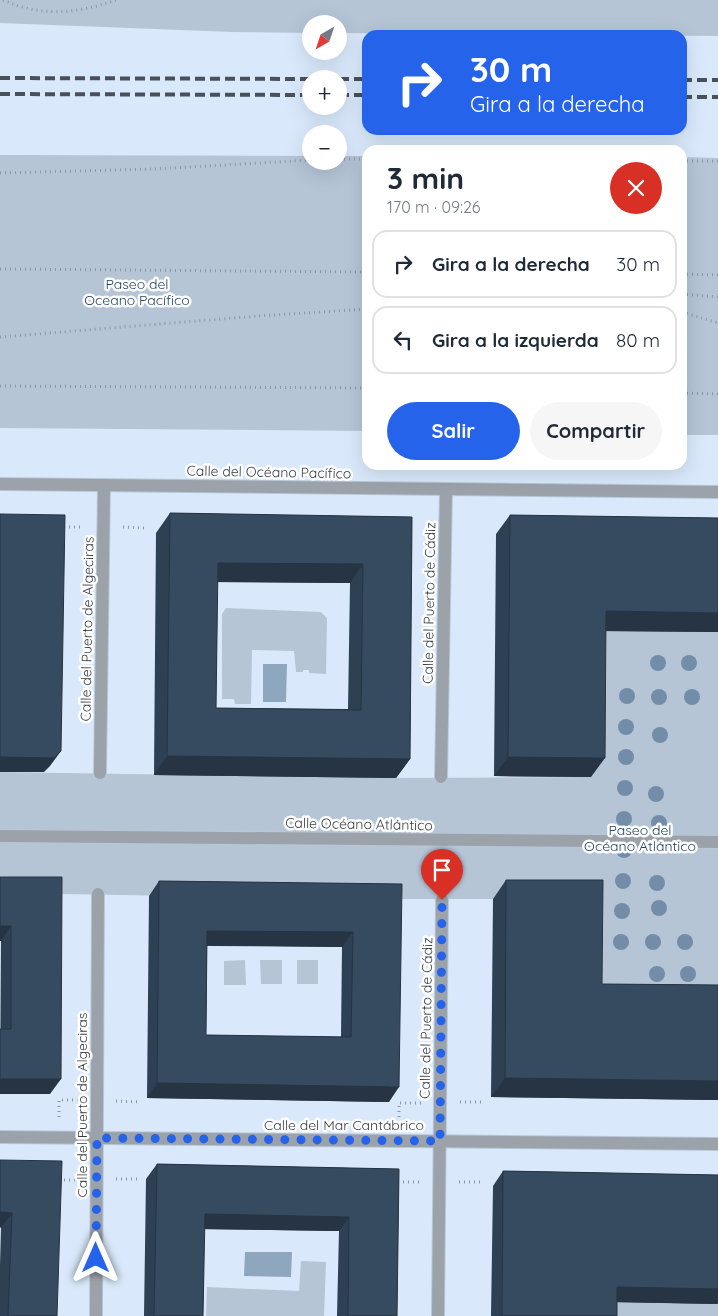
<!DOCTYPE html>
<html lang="es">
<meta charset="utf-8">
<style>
:root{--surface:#fff;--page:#f6f6f7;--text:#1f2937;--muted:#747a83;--line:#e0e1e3;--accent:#2563eb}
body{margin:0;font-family:Quicksand,sans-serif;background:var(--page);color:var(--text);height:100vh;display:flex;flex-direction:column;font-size:19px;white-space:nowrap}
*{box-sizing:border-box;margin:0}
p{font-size:16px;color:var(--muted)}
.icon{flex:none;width:28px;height:28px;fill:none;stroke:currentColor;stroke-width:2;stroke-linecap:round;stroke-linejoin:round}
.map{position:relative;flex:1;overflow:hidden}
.details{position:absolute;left:362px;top:145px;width:325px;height:325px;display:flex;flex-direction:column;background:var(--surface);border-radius:15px;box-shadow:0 5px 20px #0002}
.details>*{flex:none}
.banner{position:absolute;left:362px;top:30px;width:325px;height:105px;border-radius:15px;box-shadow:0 5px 20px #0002;background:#2563eb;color:#fff;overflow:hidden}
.needle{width:32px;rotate:219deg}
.tools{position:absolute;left:302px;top:15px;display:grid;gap:10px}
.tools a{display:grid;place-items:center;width:45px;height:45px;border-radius:50%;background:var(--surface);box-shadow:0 5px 20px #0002;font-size:25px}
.pin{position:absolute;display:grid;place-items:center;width:42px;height:42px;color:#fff;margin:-51px -21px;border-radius:50% 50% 50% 0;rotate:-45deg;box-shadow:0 0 5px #0007}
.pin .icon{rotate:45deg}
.me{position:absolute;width:55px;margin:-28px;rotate:0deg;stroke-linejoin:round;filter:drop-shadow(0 0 4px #0008)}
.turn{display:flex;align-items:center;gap:18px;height:105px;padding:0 25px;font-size:22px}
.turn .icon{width:65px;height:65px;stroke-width:2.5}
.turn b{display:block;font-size:35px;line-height:42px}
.round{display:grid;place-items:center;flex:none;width:52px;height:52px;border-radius:26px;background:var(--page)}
.head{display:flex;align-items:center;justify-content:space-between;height:85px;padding:0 25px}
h1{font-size:30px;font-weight:700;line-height:38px}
.cta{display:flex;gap:10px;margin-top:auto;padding:10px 25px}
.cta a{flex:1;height:58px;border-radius:30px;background:var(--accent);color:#fff;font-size:20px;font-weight:700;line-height:58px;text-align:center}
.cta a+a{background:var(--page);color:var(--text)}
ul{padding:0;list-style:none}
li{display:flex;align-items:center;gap:15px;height:68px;margin:0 10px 8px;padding:0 15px;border:2px solid var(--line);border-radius:15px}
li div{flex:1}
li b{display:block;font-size:19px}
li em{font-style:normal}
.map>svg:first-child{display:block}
.green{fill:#b5c5d6}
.water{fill:#8fa6bf}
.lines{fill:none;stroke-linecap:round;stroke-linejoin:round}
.street-casing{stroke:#b8c7d6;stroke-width:14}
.path{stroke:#8b96a3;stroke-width:3;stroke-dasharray:1 4;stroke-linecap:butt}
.street{stroke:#9ba2a9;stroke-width:12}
.rail{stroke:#485058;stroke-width:4;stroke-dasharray:10 5;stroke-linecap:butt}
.tree{fill:#738da9}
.wall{fill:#2e4053;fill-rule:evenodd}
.shaded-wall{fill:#263443}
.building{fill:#364b60;stroke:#263443;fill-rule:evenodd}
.route{stroke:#2563eb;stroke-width:9;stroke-dasharray:0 16.2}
.labels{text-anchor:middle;stroke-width:5;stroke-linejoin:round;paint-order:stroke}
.park-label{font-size:14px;fill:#1f4266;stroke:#fff}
.street-label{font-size:14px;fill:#363d44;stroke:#fff}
</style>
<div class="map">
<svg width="718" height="1316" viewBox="0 0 718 1316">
<rect width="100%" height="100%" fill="#d9e9fb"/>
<!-- green -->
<g class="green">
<polygon points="0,0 718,0 718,36 339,33 339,24 311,24 311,33 232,32 0,23"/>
<polygon points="0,155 311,156 311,161 339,161 339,156 367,156 367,431 0,428"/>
<polygon points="683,157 718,158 718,435 683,435"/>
<polygon points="226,608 321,612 327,618 326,674 309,673 309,670 303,670 303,672 296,672 294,651 252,650 251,704 235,704 234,699 222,699 222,614"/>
<polygon points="593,631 718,632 718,1004 588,1003 589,899 363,899 0,893 0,772 396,778 591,777"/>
<polygon points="245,960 246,985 224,985 224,961"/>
<polygon points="260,960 282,960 282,984 261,984"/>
<rect x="297" y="960" width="21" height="24"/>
<polygon points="301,1261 326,1262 324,1316 206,1316 207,1287 299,1291"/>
<polygon points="718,1286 718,1316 606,1316 606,1302"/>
</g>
<!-- water -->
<g class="water">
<polygon points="263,664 287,664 286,702 263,702"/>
<polygon points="245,1252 292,1252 291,1277 244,1276"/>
</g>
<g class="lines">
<defs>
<g id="street">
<polyline points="0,484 718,492"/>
<polyline points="100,773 104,485"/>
<polyline points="441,777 446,489"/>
<polyline points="0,836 718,842"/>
<polyline points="0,1137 718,1144"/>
<polyline points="96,1316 98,894"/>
<polyline points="438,1316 442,900"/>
</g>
</defs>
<!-- street casing -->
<use href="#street" class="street-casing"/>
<!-- path -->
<g class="path">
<path d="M3 0C41 17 76 14 116 0"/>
<polyline points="339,159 368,159"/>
<polyline points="682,161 718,161"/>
<polyline points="0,173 154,169 311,160"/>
<polyline points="0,269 368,272"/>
<polyline points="682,274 718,275"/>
<polyline points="682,294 718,297"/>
<polyline points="682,312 718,323"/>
<polyline points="0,337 258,316 368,309"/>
<polyline points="0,386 368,388"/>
<polyline points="682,393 718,394"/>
<polyline points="64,527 84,527"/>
<polyline points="123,527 145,528"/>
<polyline points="116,1101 141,1102"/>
<polyline points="460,1102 483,1102"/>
<polyline points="59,1117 59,1100 78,1100"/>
<polyline points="399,1122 399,1103 421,1103"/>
<polyline points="116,1179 138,1179"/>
<polyline points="59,1180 77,1180"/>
<polyline points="398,1182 421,1182"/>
<polyline points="459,1182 481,1182"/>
</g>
<!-- street -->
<use href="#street" class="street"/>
<!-- rail -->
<g class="rail">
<polyline points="0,78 311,79"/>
<polyline points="339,79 368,79"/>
<polyline points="682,80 718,80"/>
<polyline points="0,94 311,95"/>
<polyline points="339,95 368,95"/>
<polyline points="682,97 718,97"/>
</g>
</g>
<!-- trees -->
<g class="tree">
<circle cx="658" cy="663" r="8"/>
<circle cx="689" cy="663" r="8"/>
<circle cx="627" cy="696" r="8"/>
<circle cx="659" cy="697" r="8"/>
<circle cx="692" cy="697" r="8"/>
<circle cx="626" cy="727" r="8"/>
<circle cx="660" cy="735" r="8"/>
<circle cx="626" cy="757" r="8"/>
<circle cx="625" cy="788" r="8"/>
<circle cx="656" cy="794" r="8"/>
<circle cx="624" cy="819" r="8"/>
<circle cx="659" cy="823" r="8"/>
<circle cx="624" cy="850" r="8"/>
<circle cx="623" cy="881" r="8"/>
<circle cx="657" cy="883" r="8"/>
<circle cx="659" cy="908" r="8"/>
<circle cx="622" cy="911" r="8"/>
<circle cx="621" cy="942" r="8"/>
<circle cx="653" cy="942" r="8"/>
<circle cx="685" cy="942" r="8"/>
<circle cx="657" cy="974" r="8"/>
<circle cx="688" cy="974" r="8"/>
</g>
<!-- wall -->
<g class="wall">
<path d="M170 513 412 517 410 759 396 778 154 775 156 533ZM217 582 350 583 348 709 216 708Z"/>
<polygon points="510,515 718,518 718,632 606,631 591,777 494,776 496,534"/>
<polygon points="0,877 50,1094 0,1094 1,941 0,941"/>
<polygon points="506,880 602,984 718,985 718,1100 491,1097 493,899"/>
<path d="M159 881 402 884 389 1102 147 1098 149 896ZM207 946 342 947 341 1037 206 1035Z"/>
<polygon points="0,1160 57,1316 0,1316 0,1265 1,1228"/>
<polygon points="157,1164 399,1169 397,1316 337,1316 339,1231 204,1229 203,1316 144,1316 146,1179"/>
<polygon points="503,1171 718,1175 718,1303 717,1304 617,1302 617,1316 491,1316 493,1186"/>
</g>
<!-- shaded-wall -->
<g class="shaded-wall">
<polygon points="218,563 363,564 350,583 204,582"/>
<polygon points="606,611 718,613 718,632 592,631"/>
<polygon points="61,751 50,766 44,772 0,772 0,757"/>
<polygon points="167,756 410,759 396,778 154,775"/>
<polygon points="508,757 605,758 591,777 494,776"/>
<polygon points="0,926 11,926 1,941 0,941"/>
<polygon points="207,931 353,932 342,947 197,945"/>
<polygon points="505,1078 718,1081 718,1100 491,1097"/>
<polygon points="0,1079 61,1079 50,1094 0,1094"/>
<polygon points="157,1083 399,1087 389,1102 147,1098"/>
<polygon points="0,1212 12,1213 1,1228 0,1227"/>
<polygon points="205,1214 349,1217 339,1231 194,1229"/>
<polygon points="617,1287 718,1289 718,1303 717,1304 606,1302"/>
</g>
<!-- building -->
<g class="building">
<path d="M170 513 412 517 410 759 167 756ZM218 563 363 564 361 710 216 708Z"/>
<polygon points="0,514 65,515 61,751 54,758 0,757"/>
<polygon points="510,515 718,518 718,613 606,611 605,758 508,757"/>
<polygon points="0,877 62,877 61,1079 0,1079 0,1029 11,1029 11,926 0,926"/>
<polygon points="506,880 603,880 602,984 718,985 718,1081 505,1078"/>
<path d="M159 881 402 884 399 1087 157 1083ZM207 931 353 932 351 1037 206 1035Z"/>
<polygon points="0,1160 62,1161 57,1316 8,1316 12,1213 0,1212"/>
<polygon points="157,1164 399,1169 397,1316 348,1316 349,1217 205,1214 203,1316 154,1316"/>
<polygon points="503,1171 718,1175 718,1289 617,1287 617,1316 502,1316"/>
</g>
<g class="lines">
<!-- route -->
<polyline class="route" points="96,1258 97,1138 440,1141 442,900"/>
</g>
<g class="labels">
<!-- park labels -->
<g class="park-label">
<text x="137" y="289">Paseo del<tspan x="137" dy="16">Oceano Pacífico</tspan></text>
<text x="640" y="835">Paseo del<tspan x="640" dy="16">Océano Atlántico</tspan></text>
</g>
<!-- street labels -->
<g class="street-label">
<text transform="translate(269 472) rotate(1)" y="5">Calle del Océano Pacífico</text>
<text transform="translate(429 603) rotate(-89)" y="5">Calle del Puerto de Cádiz</text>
<text transform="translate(87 629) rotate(-89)" y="5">Calle del Puerto de Algeciras</text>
<text transform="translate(359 824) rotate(1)" y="5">Calle Océano Atlántico</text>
<text transform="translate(426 1018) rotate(-89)" y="5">Calle del Puerto de Cádiz</text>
<text transform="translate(82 1105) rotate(-90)" y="5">Calle del Puerto de Algeciras</text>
<text x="344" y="1130">Calle del Mar Cantábrico</text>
</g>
</g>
</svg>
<div class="tools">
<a><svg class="needle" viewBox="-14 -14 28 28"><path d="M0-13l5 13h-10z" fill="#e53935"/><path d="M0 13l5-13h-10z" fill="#747a83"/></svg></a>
<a>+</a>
<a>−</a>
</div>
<div class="pin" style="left:442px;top:900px;background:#d93025"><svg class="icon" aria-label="arrive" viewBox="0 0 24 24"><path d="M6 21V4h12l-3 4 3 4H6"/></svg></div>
<svg class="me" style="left:96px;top:1258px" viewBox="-20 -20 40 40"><path d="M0-17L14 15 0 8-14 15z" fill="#2563eb" stroke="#fff" stroke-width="4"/></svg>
<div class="banner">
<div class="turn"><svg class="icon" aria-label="right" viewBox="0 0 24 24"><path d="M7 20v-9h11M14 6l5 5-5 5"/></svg><div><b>30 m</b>Gira a la derecha</div></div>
</div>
<section class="details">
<div class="head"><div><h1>3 min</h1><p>170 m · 09:26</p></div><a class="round" style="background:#d93025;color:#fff"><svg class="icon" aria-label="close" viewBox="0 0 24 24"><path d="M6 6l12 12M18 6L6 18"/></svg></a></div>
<ul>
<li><svg class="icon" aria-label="right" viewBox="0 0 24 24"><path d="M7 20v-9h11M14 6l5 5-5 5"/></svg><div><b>Gira a la derecha</b></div><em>30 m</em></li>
<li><svg class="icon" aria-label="left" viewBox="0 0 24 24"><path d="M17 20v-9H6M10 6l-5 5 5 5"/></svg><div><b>Gira a la izquierda</b></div><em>80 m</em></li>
</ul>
<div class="cta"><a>Salir</a><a>Compartir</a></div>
</section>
</div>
